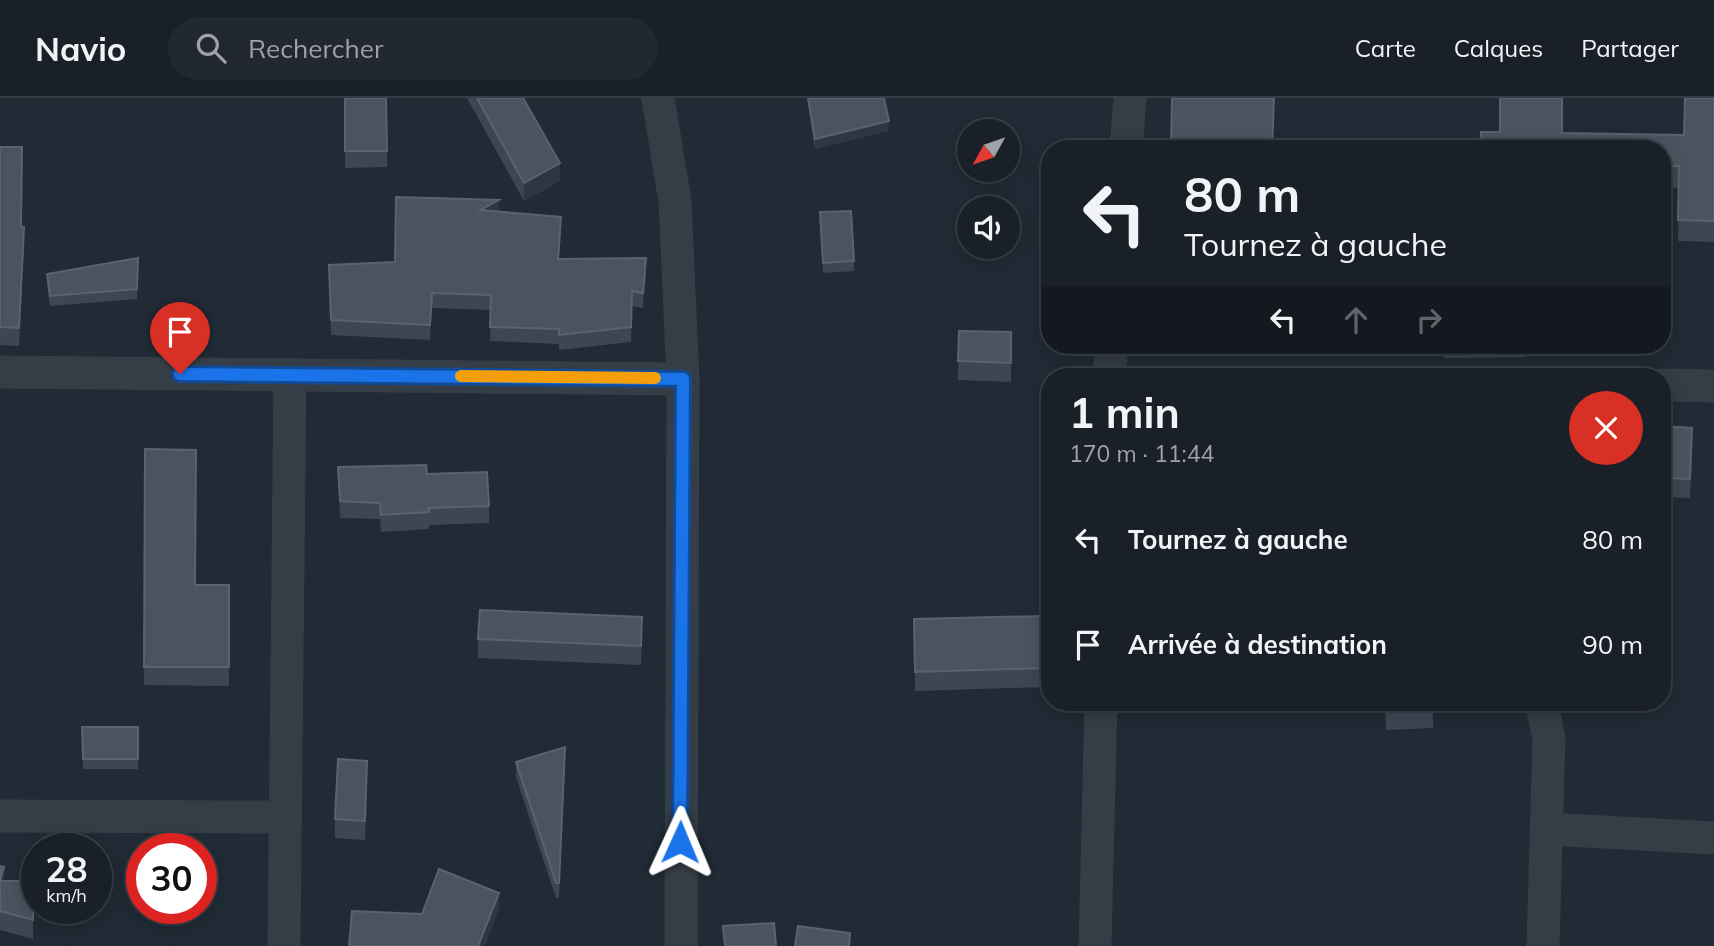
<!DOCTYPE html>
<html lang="fr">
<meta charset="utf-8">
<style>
:root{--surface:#192028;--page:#222830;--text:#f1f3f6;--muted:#9fa3a8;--line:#373e45}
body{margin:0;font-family:Mulish,sans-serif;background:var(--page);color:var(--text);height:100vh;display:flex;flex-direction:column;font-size:26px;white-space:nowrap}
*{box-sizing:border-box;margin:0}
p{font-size:23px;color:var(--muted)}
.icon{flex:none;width:38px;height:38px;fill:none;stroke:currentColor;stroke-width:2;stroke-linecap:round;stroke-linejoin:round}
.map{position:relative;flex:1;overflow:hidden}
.details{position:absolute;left:1041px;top:270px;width:630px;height:343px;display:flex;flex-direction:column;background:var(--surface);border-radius:28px;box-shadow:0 4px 18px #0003,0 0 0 2px var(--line)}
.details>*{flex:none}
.top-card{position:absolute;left:1041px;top:42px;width:630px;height:214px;border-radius:28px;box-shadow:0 4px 18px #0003,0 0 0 2px var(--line);background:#192028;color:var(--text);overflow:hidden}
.needle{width:46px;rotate:230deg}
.tools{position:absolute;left:957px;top:21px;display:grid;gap:14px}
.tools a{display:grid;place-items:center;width:63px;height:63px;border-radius:50%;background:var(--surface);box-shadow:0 4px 18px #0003,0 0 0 2px var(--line);font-size:35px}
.speed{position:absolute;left:21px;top:735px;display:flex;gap:14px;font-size:35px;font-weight:700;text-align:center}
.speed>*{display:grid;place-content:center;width:91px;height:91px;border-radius:50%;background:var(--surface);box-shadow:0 4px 18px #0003,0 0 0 2px var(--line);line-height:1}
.speed small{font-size:18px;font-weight:400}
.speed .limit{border:10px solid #d22;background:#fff;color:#111}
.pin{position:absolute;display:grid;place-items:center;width:60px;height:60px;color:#fff;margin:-72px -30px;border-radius:50% 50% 50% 0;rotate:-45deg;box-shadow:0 0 7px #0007}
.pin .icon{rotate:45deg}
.me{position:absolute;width:77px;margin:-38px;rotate:1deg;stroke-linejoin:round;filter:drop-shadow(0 0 5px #0008)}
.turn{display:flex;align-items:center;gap:24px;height:147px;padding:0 28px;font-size:32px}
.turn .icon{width:91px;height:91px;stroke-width:2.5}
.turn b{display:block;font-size:49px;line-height:60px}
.lanes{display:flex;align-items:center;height:66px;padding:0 28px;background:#0003;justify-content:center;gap:35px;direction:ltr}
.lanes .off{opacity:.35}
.round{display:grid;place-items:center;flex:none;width:74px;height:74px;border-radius:37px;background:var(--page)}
.headline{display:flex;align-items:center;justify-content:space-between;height:119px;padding:0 28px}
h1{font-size:42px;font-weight:700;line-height:52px}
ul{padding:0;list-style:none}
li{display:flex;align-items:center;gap:21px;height:105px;padding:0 28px}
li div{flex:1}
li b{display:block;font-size:26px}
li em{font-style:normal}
header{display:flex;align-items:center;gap:42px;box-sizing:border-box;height:98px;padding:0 35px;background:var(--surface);border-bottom:2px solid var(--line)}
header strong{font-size:33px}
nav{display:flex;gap:38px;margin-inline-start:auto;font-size:24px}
.search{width:490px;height:63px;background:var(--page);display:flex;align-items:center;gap:18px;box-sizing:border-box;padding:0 24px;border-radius:38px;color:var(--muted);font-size:26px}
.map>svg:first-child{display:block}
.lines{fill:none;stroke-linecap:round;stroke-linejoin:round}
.minor{stroke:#353d46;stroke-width:33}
.wall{fill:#3d4754}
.shaded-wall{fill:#2c3743}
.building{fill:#495460;stroke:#596370;stroke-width:2}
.route-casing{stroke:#114b97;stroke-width:18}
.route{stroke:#1a73e8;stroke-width:12}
.slow{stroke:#f59e0b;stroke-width:12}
</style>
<header>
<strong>Navio</strong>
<div class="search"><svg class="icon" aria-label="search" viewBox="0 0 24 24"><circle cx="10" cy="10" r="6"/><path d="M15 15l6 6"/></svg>Rechercher</div>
<nav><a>Carte</a><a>Calques</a><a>Partager</a></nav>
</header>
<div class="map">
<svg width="1714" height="848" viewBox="0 0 1714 848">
<rect width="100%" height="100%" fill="#212b35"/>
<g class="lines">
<!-- minor -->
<g class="minor">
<polyline points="658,0 675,103 683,281 681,848"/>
<polyline points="1126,51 1130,0"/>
<polyline points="0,274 683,281"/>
<polyline points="1109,278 1112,247"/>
<polyline points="1662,287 1714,288"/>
<polyline points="1541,604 1549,639 1543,848"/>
<polyline points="0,718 285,719"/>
<polyline points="1548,731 1714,740"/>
<polyline points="284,848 290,277"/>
<polyline points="1095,848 1101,604"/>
</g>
</g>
<!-- wall -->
<g class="wall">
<polygon points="345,0 387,53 387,69 345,70"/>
<polygon points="467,0 523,0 560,83 524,103"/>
<polygon points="807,0 884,0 889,33 815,51"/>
<polygon points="1714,0 1714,144 1678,143 1679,90 1662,89 1662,51 1562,35 1684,37"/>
<polygon points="0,49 21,129 24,147 19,248 0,247"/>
<polygon points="499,114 561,134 559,161 646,175 643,210 632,208 631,244 559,252 559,246 490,243 491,212 432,210 430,242 331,237 329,167 395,164"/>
<polygon points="820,114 854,163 854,173 823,175"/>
<polygon points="138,160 137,201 50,208 47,186 47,176"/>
<polygon points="959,233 1011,234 1011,284 958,282"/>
<polygon points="1444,247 1527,247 1526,259 1444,260"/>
<polygon points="1662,328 1692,349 1690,400 1662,399"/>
<polygon points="145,351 195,487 229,487 229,588 144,587"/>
<polygon points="338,369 427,376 489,408 489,425 429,427 429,431 381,434 380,421 340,420"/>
<polygon points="914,521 1045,570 1045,589 915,593"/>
<polygon points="642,537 641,567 478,560 478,541"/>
<polygon points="1385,604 1433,604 1433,630 1386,632"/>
<polygon points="82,629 138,629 138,671 83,671"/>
<polygon points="516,664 565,664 559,800 556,800 516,679"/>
<polygon points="367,682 365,742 335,740 335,721"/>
<polygon points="0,768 4,783 33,783 33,841 0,832"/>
</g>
<!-- shaded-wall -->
<g class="shaded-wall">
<polygon points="889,23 889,33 815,51 815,41"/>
<polygon points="560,65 560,83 524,103 524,85"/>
<polygon points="499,102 499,116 480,112"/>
<polygon points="24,129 24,147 19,248 19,230"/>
<polygon points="646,160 646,175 643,210 643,195"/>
<polygon points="432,195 432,210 430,242 430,227"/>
<polygon points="565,649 565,664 559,800 559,785"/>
<polygon points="367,663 367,682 365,742 365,723"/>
<polygon points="4,769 4,788 0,783"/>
<polygon points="499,795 499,811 485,848 478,848"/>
</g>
<!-- building -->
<g class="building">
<polygon points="345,0 386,0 387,53 345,53"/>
<polygon points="477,0 523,0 560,65 524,85"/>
<polygon points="808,0 884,0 889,23 815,41"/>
<polygon points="1172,0 1274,0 1272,51 1171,51"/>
<polygon points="1500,0 1562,0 1562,35 1684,37 1685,0 1714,0 1714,123 1678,122 1679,68 1662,68 1662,51 1480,51 1481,34 1500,34"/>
<polygon points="0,49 22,49 21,129 24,129 19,230 0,229"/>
<polygon points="396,99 499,102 480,112 561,119 558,161 646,160 643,195 632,193 631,229 559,237 559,231 490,229 491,197 432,195 430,227 331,222 329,167 395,164"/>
<polygon points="851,113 854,163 823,165 820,114"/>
<polygon points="138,160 137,191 50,198 47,176"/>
<polygon points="959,233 1011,234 1011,265 958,263"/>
<polygon points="1662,328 1692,330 1690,381 1662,380"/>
<polygon points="145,351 196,352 195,487 229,487 229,569 144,569"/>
<polygon points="426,367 427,376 487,374 489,408 429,410 429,414 381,417 380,405 340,403 338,369"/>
<polygon points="480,512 642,519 641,548 478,541"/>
<polygon points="1043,518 1045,570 915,574 914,521"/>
<polygon points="1385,604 1433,604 1433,611 1386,613"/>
<polygon points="82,629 138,629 138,661 83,661"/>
<polygon points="565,649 559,785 556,785 516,664"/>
<polygon points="338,661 367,663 365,723 335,721"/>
<polygon points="0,768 4,769 0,783 33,783 33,822 0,813"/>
<polygon points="439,771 499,795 478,848 349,848 352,813 422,816"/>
<polygon points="774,825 776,848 725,848 723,828"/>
<polygon points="798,828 850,835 849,848 795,848"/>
</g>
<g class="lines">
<defs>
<polyline id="route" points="180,276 683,281 680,744"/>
</defs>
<!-- route casing -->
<use href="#route" class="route-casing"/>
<!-- route -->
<use href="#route" class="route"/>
<!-- slow -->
<polyline class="slow" points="461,278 655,280"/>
</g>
</svg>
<div class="tools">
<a><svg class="needle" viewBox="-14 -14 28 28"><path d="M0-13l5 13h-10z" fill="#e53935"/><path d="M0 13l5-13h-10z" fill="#9fa3a8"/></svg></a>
<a><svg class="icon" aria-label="sound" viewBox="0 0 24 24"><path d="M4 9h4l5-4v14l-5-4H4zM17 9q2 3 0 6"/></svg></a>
</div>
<div class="speed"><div>28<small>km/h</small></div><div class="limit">30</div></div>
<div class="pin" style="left:180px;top:276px;background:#d93025"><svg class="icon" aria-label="arrive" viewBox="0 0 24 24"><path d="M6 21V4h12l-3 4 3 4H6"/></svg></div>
<svg class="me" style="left:680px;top:744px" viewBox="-20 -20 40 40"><path d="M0-17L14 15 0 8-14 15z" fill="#1a73e8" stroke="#fff" stroke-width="4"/></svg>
<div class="top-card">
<div class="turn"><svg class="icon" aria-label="left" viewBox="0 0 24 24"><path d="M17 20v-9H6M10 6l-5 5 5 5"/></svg><div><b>80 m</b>Tournez à gauche</div></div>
<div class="lanes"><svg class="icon" aria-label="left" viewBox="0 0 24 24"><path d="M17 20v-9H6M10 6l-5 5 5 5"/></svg><svg class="icon off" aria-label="ahead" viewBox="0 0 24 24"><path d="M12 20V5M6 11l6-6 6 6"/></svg><svg class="icon off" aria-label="right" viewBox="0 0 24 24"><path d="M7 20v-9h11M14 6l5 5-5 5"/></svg></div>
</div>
<section class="details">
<div class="headline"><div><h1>1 min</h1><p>170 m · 11:44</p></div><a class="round" style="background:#d93025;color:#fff"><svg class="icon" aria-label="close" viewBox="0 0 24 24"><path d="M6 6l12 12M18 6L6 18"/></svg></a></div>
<ul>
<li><svg class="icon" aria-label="left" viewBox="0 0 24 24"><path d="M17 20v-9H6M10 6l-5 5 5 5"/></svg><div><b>Tournez à gauche</b></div><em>80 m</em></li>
<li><svg class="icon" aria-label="arrive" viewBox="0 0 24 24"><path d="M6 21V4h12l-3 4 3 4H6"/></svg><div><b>Arrivée à destination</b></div><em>90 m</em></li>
</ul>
</section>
</div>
